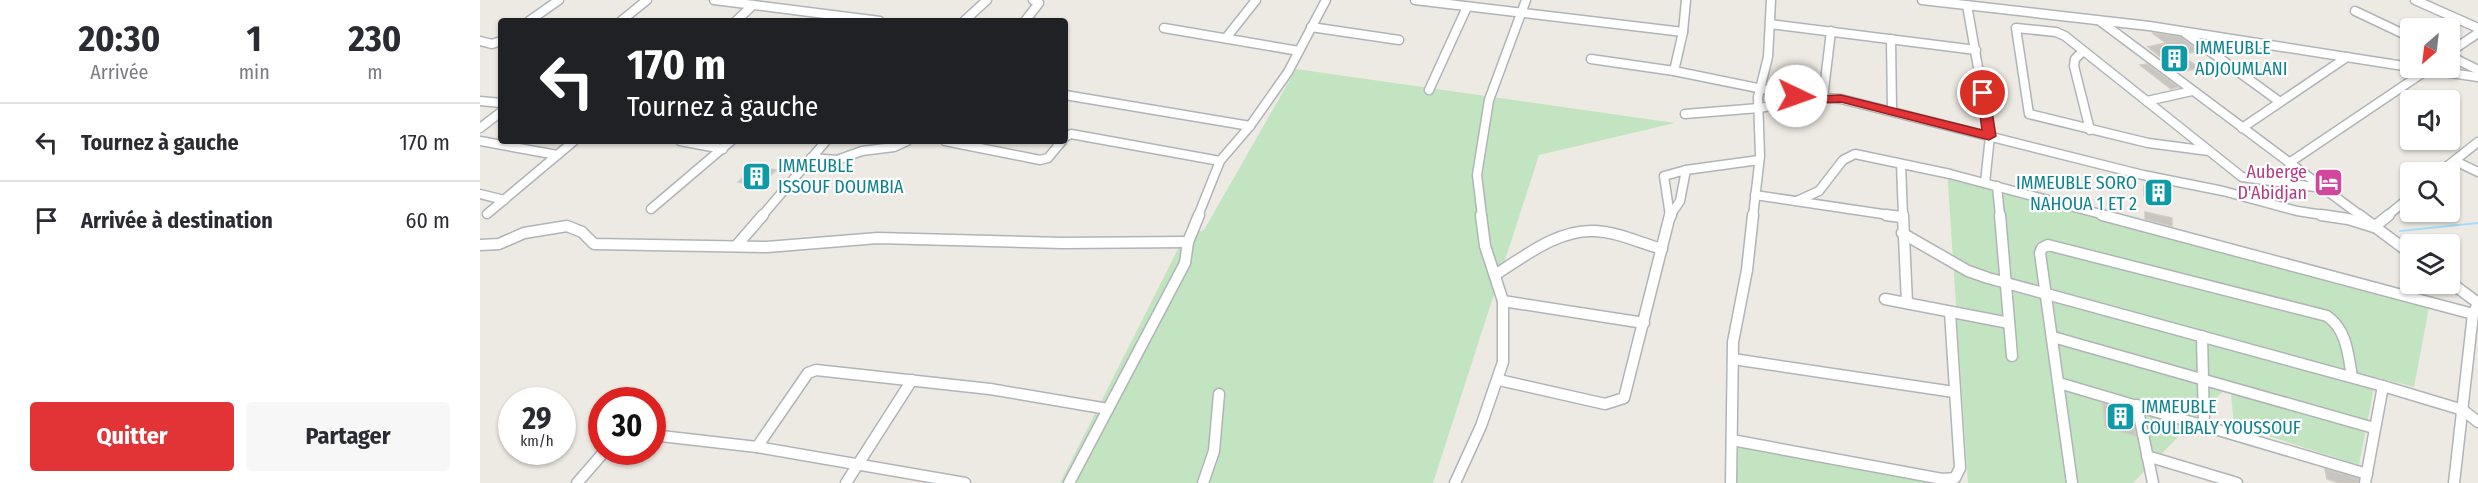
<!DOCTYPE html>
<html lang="fr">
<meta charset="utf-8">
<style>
:root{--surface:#fff;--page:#f7f7f7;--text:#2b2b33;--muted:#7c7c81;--line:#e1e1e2;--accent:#e23436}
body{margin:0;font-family:"Fira Sans Condensed",sans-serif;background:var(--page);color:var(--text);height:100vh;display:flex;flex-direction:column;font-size:22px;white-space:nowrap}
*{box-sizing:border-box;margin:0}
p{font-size:20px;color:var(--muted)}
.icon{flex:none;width:33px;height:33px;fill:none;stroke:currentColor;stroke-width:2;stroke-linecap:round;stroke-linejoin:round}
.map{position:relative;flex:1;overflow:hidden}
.sheet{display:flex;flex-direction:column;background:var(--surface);width:480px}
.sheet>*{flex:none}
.guide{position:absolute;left:18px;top:18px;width:570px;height:126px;border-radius:6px;box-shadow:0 2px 4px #0004;background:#202124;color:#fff;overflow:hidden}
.needle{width:39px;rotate:208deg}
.fabs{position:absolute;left:1920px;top:18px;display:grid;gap:12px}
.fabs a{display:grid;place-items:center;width:60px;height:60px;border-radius:6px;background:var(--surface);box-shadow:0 2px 4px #0004;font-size:30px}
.speed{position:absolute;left:18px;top:387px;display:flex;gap:12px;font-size:30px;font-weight:700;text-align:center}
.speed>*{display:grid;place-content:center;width:78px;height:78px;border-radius:50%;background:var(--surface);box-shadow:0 2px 4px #0004;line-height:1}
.speed small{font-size:15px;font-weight:400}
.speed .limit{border:9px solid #d22;background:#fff;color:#111}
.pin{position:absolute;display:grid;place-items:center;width:51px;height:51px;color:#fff;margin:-26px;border:3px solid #fff;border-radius:50%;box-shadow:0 2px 6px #0007}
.me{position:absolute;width:66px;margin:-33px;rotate:93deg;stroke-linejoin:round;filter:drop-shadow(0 0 4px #0008)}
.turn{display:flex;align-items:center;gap:21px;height:126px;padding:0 30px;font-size:27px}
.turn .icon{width:78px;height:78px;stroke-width:2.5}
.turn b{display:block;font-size:42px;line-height:51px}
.eta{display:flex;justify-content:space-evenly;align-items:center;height:102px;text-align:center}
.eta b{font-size:36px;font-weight:700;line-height:42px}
.action{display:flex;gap:12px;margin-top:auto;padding:12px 30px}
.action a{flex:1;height:69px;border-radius:6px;background:var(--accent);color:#fff;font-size:24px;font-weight:700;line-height:69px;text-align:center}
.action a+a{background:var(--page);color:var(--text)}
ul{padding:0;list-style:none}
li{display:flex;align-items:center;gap:18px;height:78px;padding:0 30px;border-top:2px solid var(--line)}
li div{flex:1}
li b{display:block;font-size:22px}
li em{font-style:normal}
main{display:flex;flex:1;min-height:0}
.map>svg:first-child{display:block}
.green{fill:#c3e4c0}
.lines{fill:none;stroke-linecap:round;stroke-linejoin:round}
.stream{stroke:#a4ddfb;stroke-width:2}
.building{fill:#c8c5c0;stroke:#d1cbc1;stroke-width:1.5}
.minor-far1-casing{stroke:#b0b4b7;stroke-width:11}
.minor-casing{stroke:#b0b4b7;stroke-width:13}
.minor-far1{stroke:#fff;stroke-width:8}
.minor{stroke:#fff;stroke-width:10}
.route{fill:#e23436;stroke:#932223;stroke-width:1.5}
.labels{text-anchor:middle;stroke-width:4.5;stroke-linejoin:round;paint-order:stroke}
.culture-label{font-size:18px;fill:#0d838f;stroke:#fff;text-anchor:start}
.hotel-label{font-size:18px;fill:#b23c85;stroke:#fff;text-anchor:end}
</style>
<main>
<section class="sheet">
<div class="eta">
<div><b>20:30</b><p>Arrivée</p></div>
<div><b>1</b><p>min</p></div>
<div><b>230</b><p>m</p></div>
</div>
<ul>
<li><svg class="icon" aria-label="left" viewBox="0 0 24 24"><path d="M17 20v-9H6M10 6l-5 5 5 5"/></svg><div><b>Tournez à gauche</b></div><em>170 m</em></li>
<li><svg class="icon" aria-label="arrive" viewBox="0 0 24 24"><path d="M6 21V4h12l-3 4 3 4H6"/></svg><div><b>Arrivée à destination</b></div><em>60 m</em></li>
</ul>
<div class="action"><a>Quitter</a><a>Partager</a></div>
</section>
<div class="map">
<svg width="1998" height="483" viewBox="0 0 1998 483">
<rect width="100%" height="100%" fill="#edeae3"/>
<!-- green -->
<g class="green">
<polygon points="816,69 1195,123 1059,155 953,483 580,483 705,235 724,230"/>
<polygon points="1467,170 1946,296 1949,307 1934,387 1896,377 1879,465 1754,425 1750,384 1653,483 1488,483"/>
<polygon points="1254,441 1456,483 1249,483"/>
</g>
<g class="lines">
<!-- stream -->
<polyline class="stream" points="1920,231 1998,223"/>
</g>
<!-- building -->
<g class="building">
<polygon points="1672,33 1701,37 1718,51 1700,55 1720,68 1699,72 1668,47 1686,43"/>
<polygon points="1667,64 1698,87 1691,89 1660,65"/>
<polygon points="275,166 296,170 280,186 258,182"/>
<polygon points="1664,186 1691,191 1691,202 1664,196"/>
<polygon points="1665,212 1692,218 1692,226 1665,219"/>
<polygon points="1623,403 1651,412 1656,436 1625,427"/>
<polygon points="1845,469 1879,479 1878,483 1859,483 1847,479"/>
</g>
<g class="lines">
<defs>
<g id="minor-far1">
<polyline points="234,0 400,21"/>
<polyline points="935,0 1203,32"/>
<polyline points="1442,0 1669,26 1930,67"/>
<polyline points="1935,0 1998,28"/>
<polyline points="1487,5 1510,136 1505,183"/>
<polyline points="1875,11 1930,37"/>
<polyline points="49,21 79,0"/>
<polyline points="141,21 167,0"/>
<polyline points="256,21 273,5"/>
<polyline points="484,21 507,0"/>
<polyline points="545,21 559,3 553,0"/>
<polyline points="1620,21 1881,216"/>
<polyline points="1290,24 1496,50"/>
<polyline points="831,27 919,40"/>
<polyline points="684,28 819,51"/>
<polyline points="1705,33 1800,102"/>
<polyline points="746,38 776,0"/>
<polyline points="1411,39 1412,110"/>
<polyline points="0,41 12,44 21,41"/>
<polyline points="1603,51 1595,59 1594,66 1610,130"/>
<polyline points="1970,52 1998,33"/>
<polyline points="1970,56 1998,70"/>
<polyline points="1111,59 1194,71 1327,98"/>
<polyline points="1944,69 1998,77"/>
<polyline points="1194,71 1203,32 1206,0"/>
<polyline points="949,90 987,7"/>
<polyline points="585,95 770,126"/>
<polyline points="1343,98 1351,31"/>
<polyline points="0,101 21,103"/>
<polyline points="1667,101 1712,91"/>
<polyline points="1205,114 1279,108 1343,98 1361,99 1663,175 1743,191 1817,211 1850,216"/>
<polyline points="0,128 21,112"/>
<polyline points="1762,128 1867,57"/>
<polyline points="585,137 591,134 740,161"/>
<polyline points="0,141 77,155"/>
<polyline points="200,141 243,149"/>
<polyline points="465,141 560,160 568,158 582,141"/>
<polyline points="1729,151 1668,143 1549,114 1536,28 1576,32 1585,36 1762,177 1842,188"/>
<polyline points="331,158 357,160 382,151 414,147 427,141"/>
<polyline points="1975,161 1998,172"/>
<polyline points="1809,163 1947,70"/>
<polyline points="1421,164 1423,216"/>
<polyline points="1960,172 1998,142"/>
<polyline points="1517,186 1520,216"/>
<polyline points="0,194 24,200"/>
<polyline points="1275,195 1416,216"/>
<polyline points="1317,201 1339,191 1363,160 1375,154 1470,174 1628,216"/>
<polyline points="171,209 251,141"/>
<polyline points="7,214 94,141"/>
<polyline points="282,216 346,141"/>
<polyline points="718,216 740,161 770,126 808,72 846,0"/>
<polyline points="1002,216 997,175 1009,100 1046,0"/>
<polyline points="1190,216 1200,201 1206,170"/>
<polyline points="1190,216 1184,176 1206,170 1279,160"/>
<polyline points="1273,216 1280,156 1278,97 1288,57 1291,0"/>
<polyline points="1907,216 1930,197"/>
</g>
<g id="minor">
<polyline points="1406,215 1421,217"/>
<polyline points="1423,215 1427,303"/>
<polyline points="1520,215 1532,356"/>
<polyline points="1622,215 1993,314"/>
<polyline points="1841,215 1868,219 1894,227"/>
<polyline points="1879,215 1930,253"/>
<polyline points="1190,217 1191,215"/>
<polyline points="1894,227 1909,215"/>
<polyline points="1422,233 1488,271 1508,278 1903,386 1983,410 1998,422"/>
<polyline points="0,245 19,244 44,233 87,226 102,232 114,244 287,247 398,238 582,243 708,242"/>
<polyline points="257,245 283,215"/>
<path d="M1015 275C1045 256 1078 229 1115 231 1138 232 1160 243 1182 249"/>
<polyline points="1970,282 1998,303"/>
<polyline points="1405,299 1529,323"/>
<polyline points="1023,301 1164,323"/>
<polyline points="1722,336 1724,425"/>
<polyline points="1573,337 1894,428"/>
<polyline points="1253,359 1474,392"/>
<polyline points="1019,380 1125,404 1144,398 1190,215"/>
<polyline points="1579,383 1887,474"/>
<polyline points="1657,405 1673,483"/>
<polyline points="172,435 277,447 485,483"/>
<polyline points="1252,440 1462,479 1475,478 1480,468 1470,312"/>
<polyline points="277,447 328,373 336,370 510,389 628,409"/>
<polyline points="1667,456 1757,483"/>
<polyline points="97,483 124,452"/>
<polyline points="366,483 432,380"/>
<polyline points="589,483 705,263 708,242 719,215"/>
<polyline points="723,483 734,451 739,394"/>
<polyline points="975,483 1001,426 1023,362 1023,301 1005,246 1001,215"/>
<polyline points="1251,483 1253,342 1267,270 1273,215"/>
<path d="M1592 483 1560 253 1562 248 1568 245 1847 316C1867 330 1868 354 1872 377"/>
<polyline points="1885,483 1903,386"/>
<polyline points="1974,483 1993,314 1998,304"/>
</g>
</defs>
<!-- minor-far1 casing -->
<use href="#minor-far1" class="minor-far1-casing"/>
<!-- minor casing -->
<use href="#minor" class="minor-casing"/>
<!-- minor-far1 -->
<use href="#minor-far1" class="minor-far1"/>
<!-- minor -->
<use href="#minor" class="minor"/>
</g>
<!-- route -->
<polygon class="route" points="1503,89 1509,93 1516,136 1509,140 1361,102 1333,103 1311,99 1310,96 1316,92 1333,96 1361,95 1502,130 1497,93"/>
<!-- icons -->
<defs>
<symbol id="building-square" viewBox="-11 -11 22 22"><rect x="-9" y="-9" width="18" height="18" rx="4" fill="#0f9aa8" stroke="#fff"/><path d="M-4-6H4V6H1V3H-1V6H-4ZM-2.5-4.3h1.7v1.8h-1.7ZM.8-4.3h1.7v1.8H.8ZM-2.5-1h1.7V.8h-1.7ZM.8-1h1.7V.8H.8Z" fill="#fff"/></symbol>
<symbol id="hotel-square" viewBox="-11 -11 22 22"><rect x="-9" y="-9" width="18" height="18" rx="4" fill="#d1479c" stroke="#fff"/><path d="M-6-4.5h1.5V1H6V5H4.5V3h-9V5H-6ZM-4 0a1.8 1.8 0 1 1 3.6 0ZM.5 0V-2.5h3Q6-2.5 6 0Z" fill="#fff"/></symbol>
</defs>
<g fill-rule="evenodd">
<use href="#building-square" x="1678" y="42" width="33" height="33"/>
<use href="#building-square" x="260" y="160" width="33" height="33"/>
<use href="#hotel-square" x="1832" y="166" width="33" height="33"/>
<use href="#building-square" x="1662" y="176" width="33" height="33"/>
<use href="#building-square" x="1624" y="400" width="33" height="33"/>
</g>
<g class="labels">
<!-- culture labels -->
<g class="culture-label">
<text x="1715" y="54">IMMEUBLE<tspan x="1715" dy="21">ADJOUMLANI</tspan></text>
<text x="298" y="172">IMMEUBLE<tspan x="298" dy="21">ISSOUF DOUMBIA</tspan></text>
<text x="1657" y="189" text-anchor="end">IMMEUBLE SORO<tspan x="1657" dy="21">NAHOUA 1 ET 2</tspan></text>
<text x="1661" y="413">IMMEUBLE<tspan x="1661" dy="21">COULIBALY YOUSSOUF</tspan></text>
</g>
<!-- hotel labels -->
<g class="hotel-label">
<text x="1827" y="178">Auberge<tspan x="1827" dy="21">D'Abidjan</tspan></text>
</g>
</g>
</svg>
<div class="fabs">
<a><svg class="needle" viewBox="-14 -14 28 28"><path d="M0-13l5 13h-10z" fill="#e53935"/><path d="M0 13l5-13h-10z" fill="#7c7c81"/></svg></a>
<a><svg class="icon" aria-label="sound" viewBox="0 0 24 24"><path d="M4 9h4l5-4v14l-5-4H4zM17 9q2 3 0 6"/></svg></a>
<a><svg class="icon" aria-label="search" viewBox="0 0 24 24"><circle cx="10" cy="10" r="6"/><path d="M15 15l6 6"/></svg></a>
<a><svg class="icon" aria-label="layers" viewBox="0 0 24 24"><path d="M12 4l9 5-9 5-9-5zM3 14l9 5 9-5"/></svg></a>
</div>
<div class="speed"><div>29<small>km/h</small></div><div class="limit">30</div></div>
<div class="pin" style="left:1503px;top:93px;background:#d93025"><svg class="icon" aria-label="arrive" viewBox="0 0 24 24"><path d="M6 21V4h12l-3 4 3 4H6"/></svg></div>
<svg class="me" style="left:1316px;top:96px" viewBox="-20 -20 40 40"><circle r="19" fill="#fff"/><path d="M0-13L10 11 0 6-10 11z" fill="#e23436"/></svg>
<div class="guide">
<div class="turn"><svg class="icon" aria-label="left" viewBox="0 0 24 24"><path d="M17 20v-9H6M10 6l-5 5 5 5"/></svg><div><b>170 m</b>Tournez à gauche</div></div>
</div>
</div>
</main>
